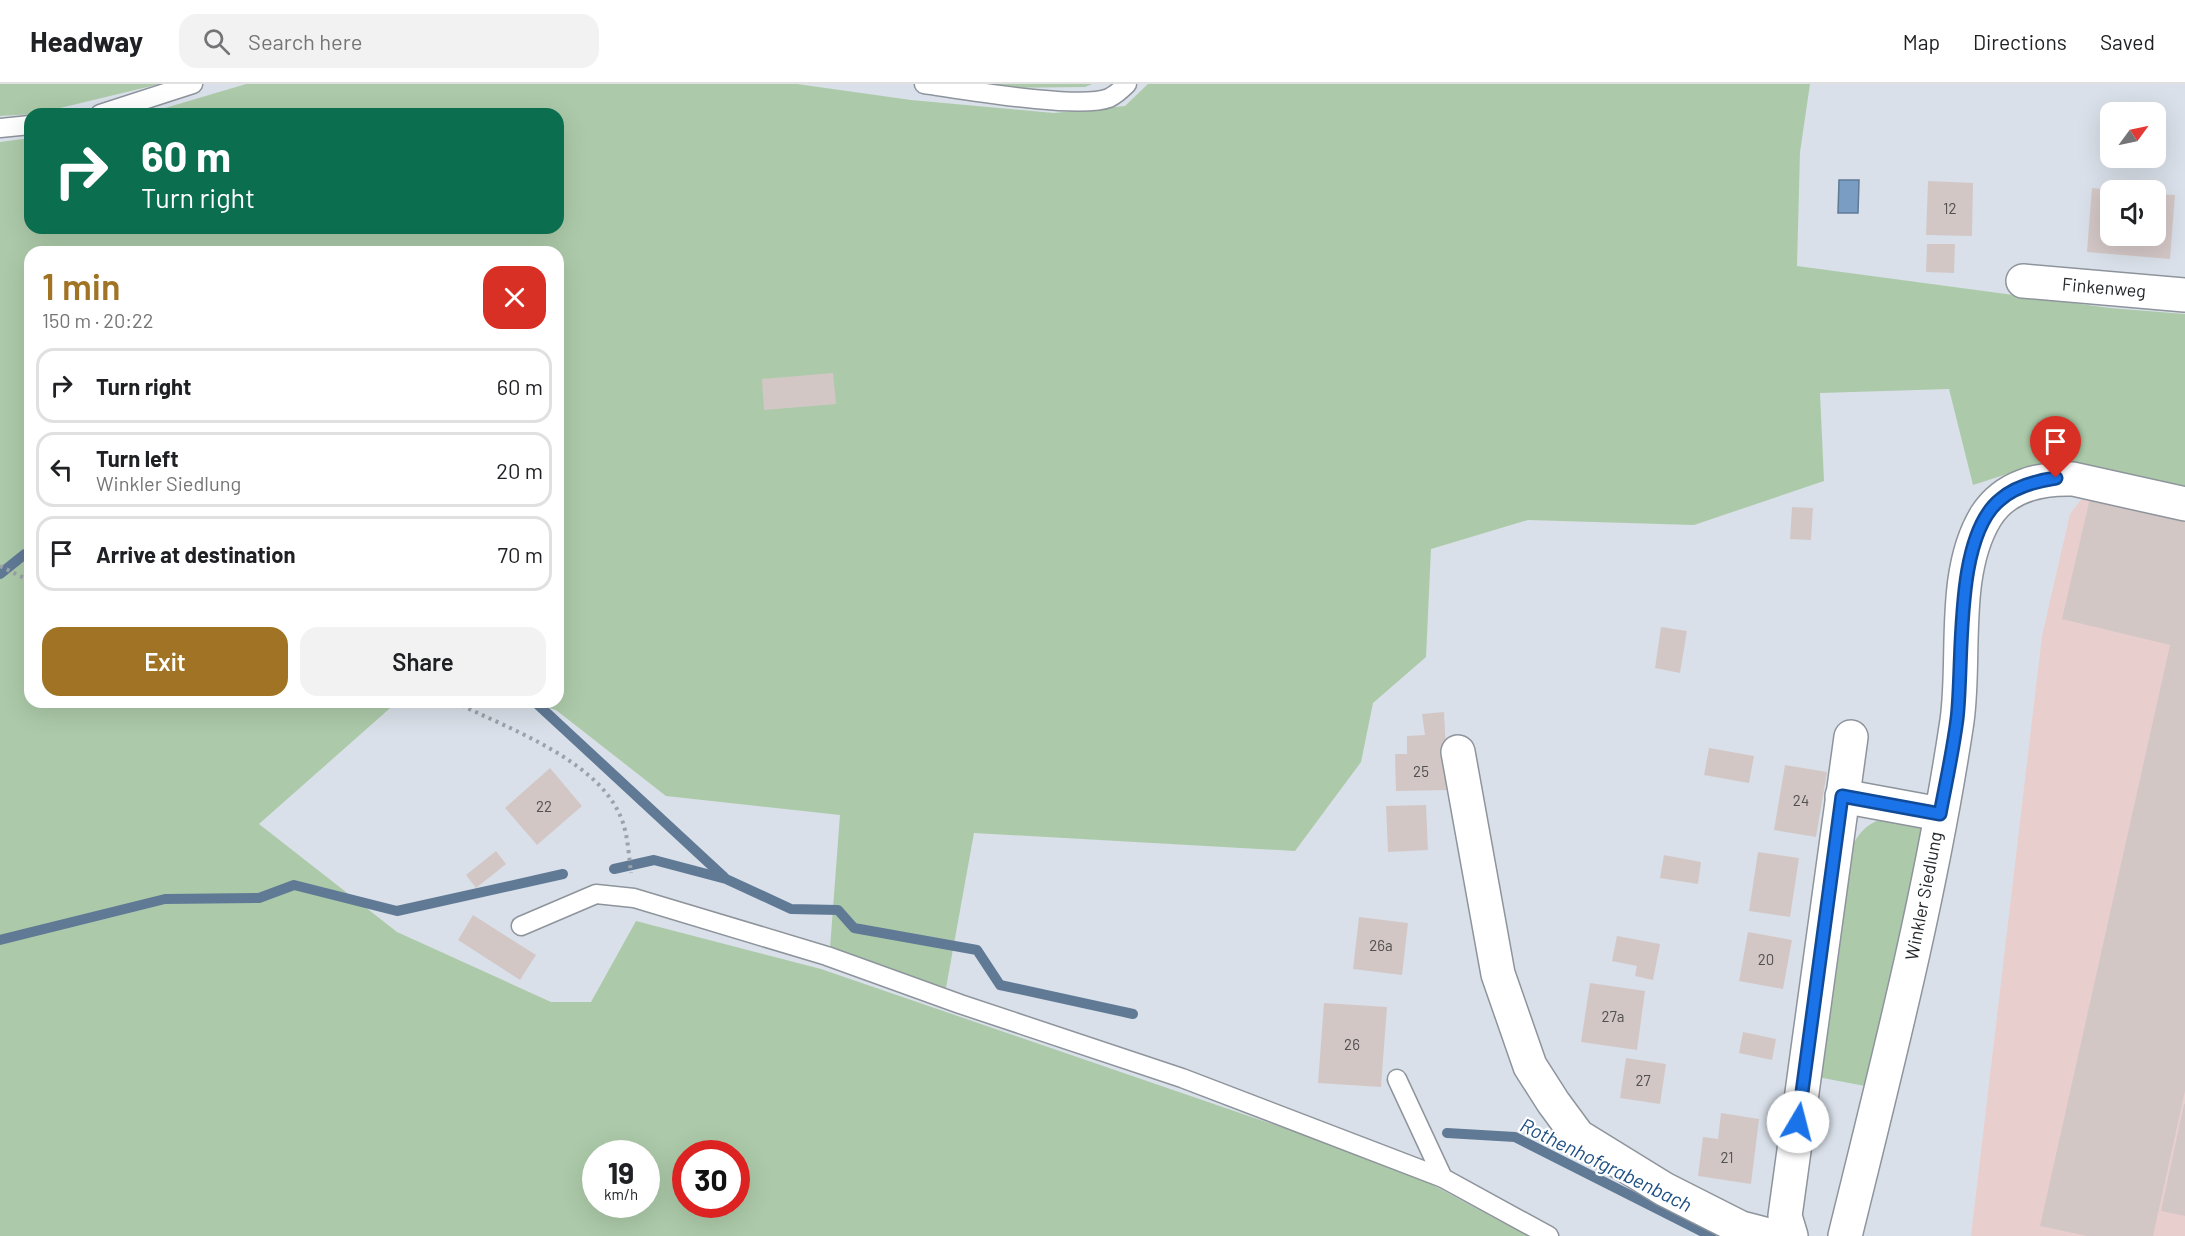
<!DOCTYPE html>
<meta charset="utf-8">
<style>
:root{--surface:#fff;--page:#f2f2f2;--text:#202124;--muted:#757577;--line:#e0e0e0;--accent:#a07424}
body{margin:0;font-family:Barlow,sans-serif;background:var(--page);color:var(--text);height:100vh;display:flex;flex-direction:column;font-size:22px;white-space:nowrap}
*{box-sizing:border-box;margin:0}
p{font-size:20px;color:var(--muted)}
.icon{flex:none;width:33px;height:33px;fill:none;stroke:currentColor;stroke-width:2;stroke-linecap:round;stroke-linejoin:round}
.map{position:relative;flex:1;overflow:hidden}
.drawer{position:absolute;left:24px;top:162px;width:540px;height:462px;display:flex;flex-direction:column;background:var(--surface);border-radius:18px;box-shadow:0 6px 24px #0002}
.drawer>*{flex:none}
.banner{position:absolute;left:24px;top:24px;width:540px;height:126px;border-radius:18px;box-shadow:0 6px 24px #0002;background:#0b6e4f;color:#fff;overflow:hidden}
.needle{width:39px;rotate:57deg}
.controls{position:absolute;left:2100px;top:18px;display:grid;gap:12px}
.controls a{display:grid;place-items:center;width:66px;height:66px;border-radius:12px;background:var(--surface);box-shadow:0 6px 24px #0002;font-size:30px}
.speed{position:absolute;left:582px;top:1056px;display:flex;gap:12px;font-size:30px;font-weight:700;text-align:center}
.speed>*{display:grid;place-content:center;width:78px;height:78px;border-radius:50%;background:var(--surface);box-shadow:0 6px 24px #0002;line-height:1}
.speed small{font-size:15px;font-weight:400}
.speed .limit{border:9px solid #d22;background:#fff;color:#111}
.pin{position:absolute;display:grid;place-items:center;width:51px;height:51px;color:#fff;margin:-62px -26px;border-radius:50% 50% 50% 0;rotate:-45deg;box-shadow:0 0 6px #0007}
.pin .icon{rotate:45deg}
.me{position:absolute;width:66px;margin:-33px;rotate:8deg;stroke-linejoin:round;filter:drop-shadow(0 0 4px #0008)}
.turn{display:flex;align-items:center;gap:21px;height:126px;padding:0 18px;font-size:27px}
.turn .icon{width:78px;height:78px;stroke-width:2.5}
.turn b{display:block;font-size:42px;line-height:51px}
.round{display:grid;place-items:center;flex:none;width:63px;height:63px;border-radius:18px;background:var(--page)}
.head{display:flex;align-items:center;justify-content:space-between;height:102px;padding:0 18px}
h1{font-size:36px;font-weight:600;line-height:45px;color:var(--accent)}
.cta{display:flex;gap:12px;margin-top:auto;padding:12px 18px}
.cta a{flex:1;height:69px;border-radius:18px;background:var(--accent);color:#fff;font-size:24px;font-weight:600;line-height:69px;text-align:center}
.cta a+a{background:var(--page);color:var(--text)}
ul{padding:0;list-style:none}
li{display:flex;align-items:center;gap:18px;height:75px;margin:0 12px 9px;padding:0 6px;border:3px solid var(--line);border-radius:18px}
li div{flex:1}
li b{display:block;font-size:22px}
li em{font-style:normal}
header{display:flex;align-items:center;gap:36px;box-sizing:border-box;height:84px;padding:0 30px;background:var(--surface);border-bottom:2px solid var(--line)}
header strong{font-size:28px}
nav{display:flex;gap:33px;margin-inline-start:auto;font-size:21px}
.search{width:420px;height:54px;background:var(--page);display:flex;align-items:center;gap:15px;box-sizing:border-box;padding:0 21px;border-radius:18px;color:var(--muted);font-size:22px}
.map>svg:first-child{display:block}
.industrial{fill:#e9cece}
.green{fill:#accaa9;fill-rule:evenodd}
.water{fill:#7a9dc4;stroke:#607a96;stroke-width:1.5}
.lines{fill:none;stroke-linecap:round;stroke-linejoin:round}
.stream{stroke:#607a96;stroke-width:10}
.building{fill:#d3c7c6}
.lane-casing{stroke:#8e949c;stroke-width:21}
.street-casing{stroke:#8e949c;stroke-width:36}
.path{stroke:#9ca2a9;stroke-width:4;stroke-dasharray:3 4.5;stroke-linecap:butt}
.lane{stroke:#fff;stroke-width:18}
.street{stroke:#fff;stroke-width:33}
.route-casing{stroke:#114b97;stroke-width:15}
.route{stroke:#1a73e8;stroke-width:10}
.labels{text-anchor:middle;stroke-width:4.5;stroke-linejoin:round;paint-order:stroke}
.number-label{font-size:15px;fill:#504f51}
.street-label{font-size:18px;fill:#24272a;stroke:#fff}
.water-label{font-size:20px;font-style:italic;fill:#1e4f82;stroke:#fff}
</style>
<header>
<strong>Headway</strong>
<div class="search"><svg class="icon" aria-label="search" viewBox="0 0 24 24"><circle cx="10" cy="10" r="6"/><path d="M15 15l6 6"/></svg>Search here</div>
<nav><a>Map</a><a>Directions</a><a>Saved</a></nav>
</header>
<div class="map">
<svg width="2185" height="1152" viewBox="0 0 2185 1152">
<rect width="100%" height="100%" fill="#d9e0e9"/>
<!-- industrial -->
<polygon class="industrial" points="2087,408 2185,431 2185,1152 1971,1152 2042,552 2070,430"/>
<!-- green -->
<g class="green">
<polygon points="0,0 160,0 35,30 0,32"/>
<path d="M246 0H797L911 16 1054 29 1125 22 1148 0H1810L1800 68 1797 182 2110 224 2185 230V405L2110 389 2035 381 1973 401 1949 305 1820 309 1824 397 1694 441 1528 436 1431 465 1426 573 1373 619 1361 678 1295 767 974 749 946 904 830 864 840 731 666 712 556 626 529 618H558V168H30V618H397L259 740 397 848 551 918H591L636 837 821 885 1403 1085 1528 1152H0V58L30 54V144H558V30H145ZM596 1070H646V1120H596ZM686 1070H736V1120H686Z"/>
<polygon points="964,0 1092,0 1085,3 991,4"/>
<path d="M1885 734 1922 742 1923 748 1865 1002 1807 991 1853 760C1862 745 1869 739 1885 734Z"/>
</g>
<!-- water -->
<polygon class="water" points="1839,96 1859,96 1858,129 1838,129"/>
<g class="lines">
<!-- stream -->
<g class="stream">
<polyline points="0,490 25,470 30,470"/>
<polyline points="535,618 724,793"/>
<polyline points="614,785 654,776 726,795 791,825 838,826 854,844 977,866 1000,901 1133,930"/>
<polyline points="0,856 165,815 259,814 294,801 397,827 563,790"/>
<polyline points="1447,1049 1515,1053 1711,1152"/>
</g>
</g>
<!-- building -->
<g class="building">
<polygon points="1928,97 1973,99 1972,152 1926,151"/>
<polygon points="2092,104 2110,106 2110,152 2156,152 2156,110 2175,111 2170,175 2087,168"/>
<polygon points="1927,160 1955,160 1954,189 1926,188"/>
<polygon points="833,289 836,320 764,326 762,295"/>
<polygon points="2090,414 2185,436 2185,1007 2153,1152 2087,1152 2040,1142 2170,561 2062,535"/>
<polygon points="1792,423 1813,424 1811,456 1790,455"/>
<polygon points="1661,543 1687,547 1680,589 1655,584"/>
<polygon points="1444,628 1448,706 1396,707 1395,670 1407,670 1407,652 1425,651 1422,630"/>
<polygon points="1709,664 1754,672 1749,699 1704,691"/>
<polygon points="1785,681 1827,688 1816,753 1774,746"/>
<polygon points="550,684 582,722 537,761 505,724"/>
<polygon points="1426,721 1428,766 1388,768 1386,722"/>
<polygon points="496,767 506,780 476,804 466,791"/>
<polygon points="1758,768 1799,774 1790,833 1749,827"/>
<polygon points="1664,771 1701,778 1698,800 1660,794"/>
<polygon points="473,831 536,871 520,896 458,856"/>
<polygon points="1359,833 1408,839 1402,891 1353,885"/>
<polygon points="1748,848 1792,856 1783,905 1739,897"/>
<polygon points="1617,852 1660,860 1653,896 1635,892 1637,882 1612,877"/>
<polygon points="1590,899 1645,907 1637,966 1581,958"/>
<polygon points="1324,919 1387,923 1381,1003 1318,999"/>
<polygon points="1743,948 1776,955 1772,976 1739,969"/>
<polygon points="1626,974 1666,980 1660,1020 1620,1014"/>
<polygon points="2184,1020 2185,1020 2185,1132 2161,1127"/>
<polygon points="1721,1029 1759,1035 1751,1100 1698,1092 1703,1053 1718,1055"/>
</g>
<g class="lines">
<defs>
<g id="lane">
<path d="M924 0C960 5 1080 26 1109 14 1115 11 1122 5 1127 0"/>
<polyline points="100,30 193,0"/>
<polyline points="0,44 30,41"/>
<polyline points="521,842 596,810 634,814 827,872 960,920 1182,994 1443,1094 1549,1152"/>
<polyline points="1397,995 1443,1094"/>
</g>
<g id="street">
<polyline points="2023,197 2185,211"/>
<polyline points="1458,668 1498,890 1530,982 1553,1018 1578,1052 1664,1105 1741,1144 1772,1152"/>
<polyline points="1842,712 1940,730"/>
<polyline points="1791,1152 1785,1132 1851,653"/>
<path d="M1845 1152C1887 981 1931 811 1957 637 1966 573 1951 489 1986 432 2005 402 2040 394 2073 395L2185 420"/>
</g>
</defs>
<!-- lane casing -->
<use href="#lane" class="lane-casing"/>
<!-- street casing -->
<use href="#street" class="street-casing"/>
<!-- path -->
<g class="path">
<polyline points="0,482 30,497"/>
<path d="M455 618C508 645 603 677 623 739 628 754 629 773 631 789"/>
</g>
<!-- lane -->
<use href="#lane" class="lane"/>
<!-- street -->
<use href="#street" class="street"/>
</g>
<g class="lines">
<defs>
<path id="route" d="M1798 1038 1842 712 1940 730C1946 698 1953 667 1957 635 1964 579 1953 452 2001 415 2016 402 2036 397 2056 394"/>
</defs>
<!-- route casing -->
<use href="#route" class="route-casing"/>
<!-- route -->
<use href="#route" class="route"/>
</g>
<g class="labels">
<!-- number labels -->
<g class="number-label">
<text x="1950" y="130">12</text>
<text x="1421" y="693">25</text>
<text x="1801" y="722">24</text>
<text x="544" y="728">22</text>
<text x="1381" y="867">26a</text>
<text x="1766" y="881">20</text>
<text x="1613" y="938">27a</text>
<text x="1352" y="966">26</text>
<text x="1643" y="1002">27</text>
<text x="1727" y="1079">21</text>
</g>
<!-- street labels -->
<g class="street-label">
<text transform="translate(2104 204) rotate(5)" y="6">Finkenweg</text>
<text transform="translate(1924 812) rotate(-79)" y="6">Winkler Siedlung</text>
</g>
<!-- water labels -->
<g class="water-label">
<text transform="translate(1606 1081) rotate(26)" y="7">Rothenhofgrabenbach</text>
</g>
</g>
</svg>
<div class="controls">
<a><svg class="needle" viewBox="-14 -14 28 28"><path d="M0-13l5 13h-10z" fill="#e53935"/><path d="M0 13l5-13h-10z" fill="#757577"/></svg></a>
<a><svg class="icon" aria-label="sound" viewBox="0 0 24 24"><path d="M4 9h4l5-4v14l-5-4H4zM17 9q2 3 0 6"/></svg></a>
</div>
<div class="speed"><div>19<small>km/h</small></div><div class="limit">30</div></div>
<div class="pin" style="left:2056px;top:394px;background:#d93025"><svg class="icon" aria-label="arrive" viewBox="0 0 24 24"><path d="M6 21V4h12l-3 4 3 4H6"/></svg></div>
<svg class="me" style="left:1798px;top:1038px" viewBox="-20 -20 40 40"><circle r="19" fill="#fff"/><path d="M0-13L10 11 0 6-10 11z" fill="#1a73e8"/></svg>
<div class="banner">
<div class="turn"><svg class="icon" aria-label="right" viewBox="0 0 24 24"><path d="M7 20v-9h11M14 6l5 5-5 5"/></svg><div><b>60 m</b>Turn right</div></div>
</div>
<section class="drawer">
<div class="head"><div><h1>1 min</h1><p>150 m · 20:22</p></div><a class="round" style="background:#d93025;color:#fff"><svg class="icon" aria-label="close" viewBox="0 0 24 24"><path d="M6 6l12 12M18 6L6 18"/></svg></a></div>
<ul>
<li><svg class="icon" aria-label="right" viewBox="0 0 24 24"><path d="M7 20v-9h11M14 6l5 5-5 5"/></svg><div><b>Turn right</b></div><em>60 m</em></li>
<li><svg class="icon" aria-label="left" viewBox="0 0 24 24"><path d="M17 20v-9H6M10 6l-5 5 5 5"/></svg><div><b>Turn left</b><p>Winkler Siedlung</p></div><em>20 m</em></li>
<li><svg class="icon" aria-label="arrive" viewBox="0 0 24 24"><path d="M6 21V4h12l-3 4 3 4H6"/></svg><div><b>Arrive at destination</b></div><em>70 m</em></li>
</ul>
<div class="cta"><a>Exit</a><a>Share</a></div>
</section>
</div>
